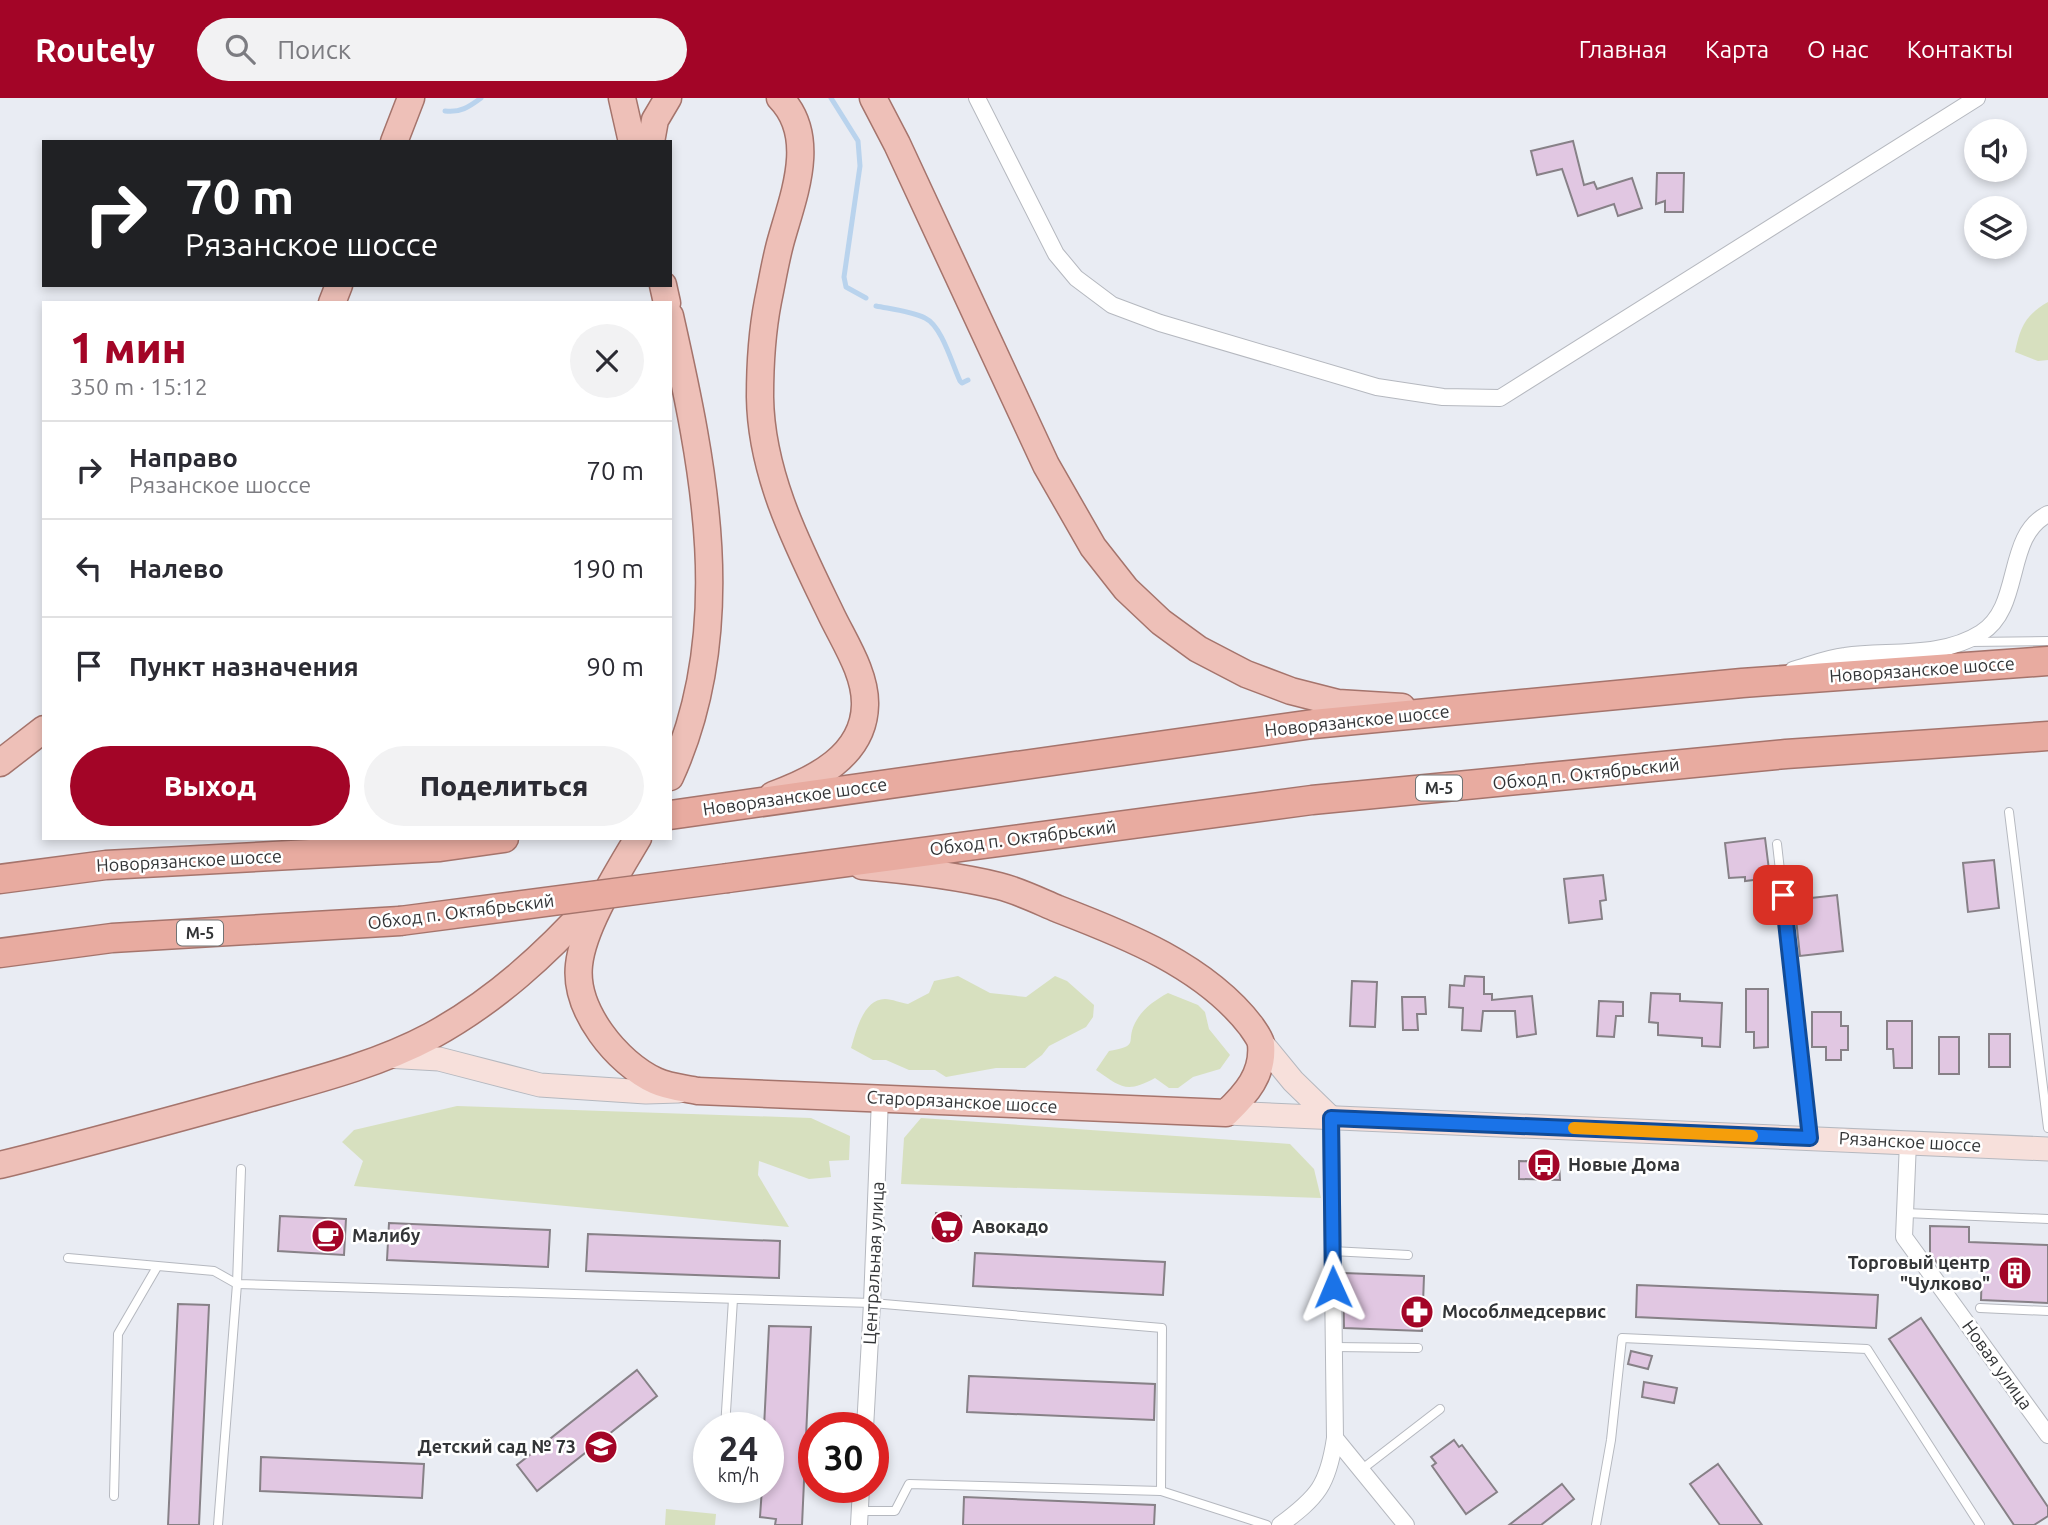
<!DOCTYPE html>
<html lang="ru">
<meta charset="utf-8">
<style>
:root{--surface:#fff;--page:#f2f2f3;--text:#2b2b33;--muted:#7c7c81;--line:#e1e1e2;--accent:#a30527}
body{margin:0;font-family:Ubuntu,sans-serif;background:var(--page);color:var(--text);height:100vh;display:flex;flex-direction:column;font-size:26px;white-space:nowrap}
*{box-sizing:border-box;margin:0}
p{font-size:23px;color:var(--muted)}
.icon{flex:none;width:38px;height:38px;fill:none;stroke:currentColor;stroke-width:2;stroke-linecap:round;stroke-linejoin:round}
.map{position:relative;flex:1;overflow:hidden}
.details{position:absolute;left:42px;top:203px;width:630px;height:539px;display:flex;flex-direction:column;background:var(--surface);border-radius:0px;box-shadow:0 4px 10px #0003}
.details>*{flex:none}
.hud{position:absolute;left:42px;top:42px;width:630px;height:147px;border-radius:0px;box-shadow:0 4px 10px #0003;background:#202124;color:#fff;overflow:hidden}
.fabs{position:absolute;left:1964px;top:21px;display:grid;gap:14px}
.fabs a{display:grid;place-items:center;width:63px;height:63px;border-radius:50%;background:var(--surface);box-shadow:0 4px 10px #0003;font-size:35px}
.speed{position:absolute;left:693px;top:1314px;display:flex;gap:14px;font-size:35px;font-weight:700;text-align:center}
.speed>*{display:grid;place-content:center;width:91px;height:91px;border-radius:50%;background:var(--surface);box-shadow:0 4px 10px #0003;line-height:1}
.speed small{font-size:18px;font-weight:400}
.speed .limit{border:10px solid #d22;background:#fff;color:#111}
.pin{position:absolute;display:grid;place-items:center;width:60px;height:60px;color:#fff;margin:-30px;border-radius:14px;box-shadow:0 4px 10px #0006}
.me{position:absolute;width:77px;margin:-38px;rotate:359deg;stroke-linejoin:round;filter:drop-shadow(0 0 5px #0008)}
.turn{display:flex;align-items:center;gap:24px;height:147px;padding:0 28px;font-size:32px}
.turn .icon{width:91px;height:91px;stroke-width:2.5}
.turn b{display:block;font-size:49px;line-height:60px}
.round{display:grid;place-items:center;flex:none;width:74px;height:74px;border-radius:37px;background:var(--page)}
.summary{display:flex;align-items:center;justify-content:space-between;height:119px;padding:0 28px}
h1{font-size:42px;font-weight:800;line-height:52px;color:var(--accent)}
.action{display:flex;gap:14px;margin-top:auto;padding:14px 28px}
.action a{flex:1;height:80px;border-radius:42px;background:var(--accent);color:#fff;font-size:28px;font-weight:800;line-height:80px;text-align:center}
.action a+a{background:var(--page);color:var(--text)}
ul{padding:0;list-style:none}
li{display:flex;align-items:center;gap:21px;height:98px;padding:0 28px;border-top:2px solid var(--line)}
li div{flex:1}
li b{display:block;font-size:26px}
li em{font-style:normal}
header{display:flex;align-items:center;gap:42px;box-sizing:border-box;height:98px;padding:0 35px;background:var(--accent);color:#fff}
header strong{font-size:33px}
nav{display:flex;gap:38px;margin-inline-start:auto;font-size:24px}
.search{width:490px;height:63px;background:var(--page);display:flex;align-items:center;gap:18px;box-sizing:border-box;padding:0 24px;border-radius:38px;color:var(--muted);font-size:26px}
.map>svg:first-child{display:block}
.green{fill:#d7e0bf}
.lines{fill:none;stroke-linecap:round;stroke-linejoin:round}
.stream{stroke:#b9d3ed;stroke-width:5}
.building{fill:#e1c7e2;stroke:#878187;stroke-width:2}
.service-casing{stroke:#b5b8bf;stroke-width:10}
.minor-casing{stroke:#b5b8bf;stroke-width:18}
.secondary-casing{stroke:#b5b8bf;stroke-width:25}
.primary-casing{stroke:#a5746c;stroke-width:29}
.trunk-casing{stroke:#a5746c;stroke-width:31}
.service{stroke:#fff;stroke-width:8}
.minor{stroke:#fff;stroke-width:16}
.secondary{stroke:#f7e0db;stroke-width:23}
.primary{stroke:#eec0b8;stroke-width:26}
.trunk{stroke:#e8aba0;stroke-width:28}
.trunk-bridge-casing{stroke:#a5746c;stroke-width:31;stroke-linecap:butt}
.trunk-bridge{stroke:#e8aba0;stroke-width:28}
.route-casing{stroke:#114b97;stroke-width:18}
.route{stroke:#1a73e8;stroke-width:12}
.slow{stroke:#f59e0b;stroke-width:12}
.labels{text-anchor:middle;stroke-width:5;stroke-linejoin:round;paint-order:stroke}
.shield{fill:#fff;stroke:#707273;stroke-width:2}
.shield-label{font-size:16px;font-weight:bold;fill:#333537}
.street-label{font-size:18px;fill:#333537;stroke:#fff}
.poi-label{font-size:18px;font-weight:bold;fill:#333537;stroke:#fff;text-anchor:start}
</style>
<header>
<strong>Routely</strong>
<div class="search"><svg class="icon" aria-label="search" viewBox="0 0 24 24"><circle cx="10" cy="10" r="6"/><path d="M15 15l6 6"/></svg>Поиск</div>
<nav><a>Главная</a><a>Карта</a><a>О нас</a><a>Контакты</a></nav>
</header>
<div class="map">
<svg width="2048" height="1427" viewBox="0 0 2048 1427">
<rect width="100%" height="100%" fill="#e9ecf3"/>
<!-- green -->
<g class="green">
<path d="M2048 204V262L2038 263 2015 254C2020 230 2025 217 2048 204Z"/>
<path d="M958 878 990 895 1026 899 1055 878 1067 883 1094 907 1093 919 1086 929 1049 948 1042 957 1025 970H996L946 979 935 972H909L886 962H873L851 950C856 934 863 901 885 901 892 901 901 905 908 906L929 895 934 883Z"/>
<path d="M1168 895 1198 907 1205 914 1209 931 1230 957 1220 971 1193 979 1178 990H1169L1155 980C1126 996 1121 989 1096 972L1109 953C1141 947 1125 945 1135 925 1142 911 1155 902 1168 895Z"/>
<polygon points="457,1008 811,1020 850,1038 849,1062 829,1063 831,1079 809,1081 759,1063 758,1077 789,1129 354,1088 363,1063 342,1044 354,1032"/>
<polygon points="921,1020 1290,1046 1314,1071 1321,1100 901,1086 904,1040"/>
<polygon points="666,1411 716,1416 715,1427 665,1427"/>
</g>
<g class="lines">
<!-- stream -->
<g class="stream">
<polyline points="831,0 858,43 860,68 844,179 846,189 866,200"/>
<path d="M445 13C460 15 469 9 481 0"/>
<path d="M876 208C891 211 911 213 925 220 942 228 952 266 960 283L962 285 968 282"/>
</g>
</g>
<!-- building -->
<g class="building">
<polygon points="1573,43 1584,87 1594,84 1597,91 1632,80 1642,110 1618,118 1614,106 1578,118 1562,71 1537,77 1531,53"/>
<polygon points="1657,75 1684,75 1683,114 1665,114 1665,103 1656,106"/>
<polygon points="1765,740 1770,780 1745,783 1745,779 1729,780 1725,745"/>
<polygon points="1994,762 1999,810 1968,814 1963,765"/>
<polygon points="1603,777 1606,802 1600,803 1602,821 1569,825 1564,781"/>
<polygon points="1837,797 1843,853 1800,858 1794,802"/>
<polygon points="1465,878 1484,879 1484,896 1492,896 1492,902 1532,898 1536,936 1517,939 1515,913 1483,913 1481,933 1462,932 1463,910 1449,909 1450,887 1464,888"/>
<polygon points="1352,883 1377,884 1375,929 1350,928"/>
<polygon points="1746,891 1768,891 1768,949 1754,950 1754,934 1746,934"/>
<polygon points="1651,895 1680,896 1680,903 1722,905 1720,949 1702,948 1702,940 1658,937 1658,925 1649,924"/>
<polygon points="1402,899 1425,899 1426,916 1417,916 1418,932 1403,932"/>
<polygon points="1599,903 1623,904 1623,918 1616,918 1614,939 1597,938"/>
<polygon points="1812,914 1841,914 1841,928 1848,928 1848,952 1841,952 1841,962 1826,962 1826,949 1812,949"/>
<polygon points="1887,923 1912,923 1912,970 1894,970 1893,951 1887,951"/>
<rect x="1989" y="936" width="21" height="33"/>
<rect x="1939" y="939" width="20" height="37"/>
<polygon points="1519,1063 1559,1064 1560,1082 1519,1081"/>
<polygon points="936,1115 961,1118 958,1142 933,1140"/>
<polygon points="280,1118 346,1121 344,1157 278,1153"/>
<polygon points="389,1125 550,1132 548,1169 387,1162"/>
<polygon points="1930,1128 1969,1129 1969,1144 2048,1147 2048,1205 1981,1202 1982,1171 1941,1170 1930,1155"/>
<polygon points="588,1136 780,1143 779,1180 586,1173"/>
<polygon points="975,1155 1165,1164 1163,1197 973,1188"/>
<polygon points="1343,1175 1424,1178 1422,1233 1344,1230"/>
<polygon points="1637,1187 1878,1197 1876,1230 1636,1219"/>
<polygon points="178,1206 209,1207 199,1427 168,1427"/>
<polygon points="1921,1220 2048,1409 2048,1418 2034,1427 2014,1427 1889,1241"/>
<polygon points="769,1228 811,1229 802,1427 775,1427 776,1421 760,1419 762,1390 768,1390 768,1330 764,1330"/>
<polygon points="1631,1253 1652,1258 1648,1271 1628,1266"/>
<polygon points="637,1272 657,1298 537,1393 517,1367"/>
<polygon points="969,1278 1155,1286 1154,1322 967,1314"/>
<polygon points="1644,1284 1677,1290 1674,1305 1642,1299"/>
<polygon points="1454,1342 1459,1349 1462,1347 1497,1394 1466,1416 1432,1368 1436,1365 1431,1359"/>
<polygon points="261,1359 424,1366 422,1400 260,1393"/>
<polygon points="1718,1366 1762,1427 1720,1427 1690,1386"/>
<polygon points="1562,1386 1574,1401 1541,1427 1509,1427"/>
<polygon points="964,1399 1155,1407 1154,1427 963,1427"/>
</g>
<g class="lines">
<defs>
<g id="service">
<polyline points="1970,544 2048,543"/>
<polyline points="2009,714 2048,1030"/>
<polyline points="1777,746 1810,1037"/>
<polyline points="1905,1115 2048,1121"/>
<polyline points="1332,1153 1408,1157"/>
<polyline points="68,1160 214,1173 237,1186 872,1205 1162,1230 1161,1393 1267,1427"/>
<polyline points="1980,1210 2048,1213"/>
<polyline points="1334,1249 1418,1250"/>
<polyline points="725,1330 733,1201"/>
<polyline points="1361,1372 1440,1311"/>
<polyline points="114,1398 118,1236 157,1169"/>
<polyline points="860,1413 895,1413 909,1386 1161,1393"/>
<polyline points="218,1427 237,1186 241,1071"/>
<polyline points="1596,1427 1611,1342 1622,1240 1867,1251 1980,1427"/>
</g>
<g id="minor">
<polyline points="977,0 1056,156 1076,180 1112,207 1160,225 1377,289 1443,299 1500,300 1977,0"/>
<path d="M1793 572C1810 567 1827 560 1845 558 1889 552 1942 560 1981 535 2023 509 2004 438 2048 416"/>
<polyline points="1908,1044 1904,1139 2048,1337"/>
<polyline points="865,1330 872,1205 880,1000"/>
<polyline points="1335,1340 1406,1427"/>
<polyline points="859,1427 861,1390"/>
<path d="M1280 1427C1318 1399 1328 1387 1335 1340L1331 1020"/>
</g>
<g id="secondary">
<polyline points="1261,944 1293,983 1331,1020"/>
<polyline points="385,958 439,961 540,987 646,994 679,993"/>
<polyline points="1226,1015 2048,1051"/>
</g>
<g id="primary">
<polyline points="622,0 632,44"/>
<polyline points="873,0 897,46 1046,367 1093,449 1126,491 1161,524 1198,551 1246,576 1291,593 1338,605 1402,609"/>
<polyline points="394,44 411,0"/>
<polyline points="651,44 655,22 668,0"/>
<polyline points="663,187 667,205"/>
<polyline points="332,205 339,187"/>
<path d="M670 218C704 369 738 531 670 679"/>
<polyline points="0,665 44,631"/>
<path d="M773 697C814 682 864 658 865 607 866 575 843 542 830 514 797 446 761 376 760 299 760 267 762 234 768 203 772 184 775 165 780 146 792 101 819 40 780 0"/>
<path d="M638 740C618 774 583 828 579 867 574 912 617 965 656 983 669 989 684 990 698 993L1226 1015C1246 996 1264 976 1261 946 1260 940 1255 934 1251 928 1205 868 1126 837 1058 811 1039 803 1019 793 999 788 954 777 908 772 862 768"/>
<path d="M0 1067C81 1047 161 1025 241 1003 304 985 373 969 431 938 495 903 546 856 594 803"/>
</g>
<g id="trunk">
<polyline points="670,717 1313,626 1742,585 2048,563"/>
<polyline points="728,780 1312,702 1786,656 2048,638"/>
<polyline points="0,781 106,767 440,749 504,740"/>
<polyline points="0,855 112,840 400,823"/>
</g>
</defs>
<!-- service casing -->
<use href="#service" class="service-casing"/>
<!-- minor casing -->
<use href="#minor" class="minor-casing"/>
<!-- secondary casing -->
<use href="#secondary" class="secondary-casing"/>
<!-- primary casing -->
<use href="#primary" class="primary-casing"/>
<!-- trunk casing -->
<use href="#trunk" class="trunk-casing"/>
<!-- service -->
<use href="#service" class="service"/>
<!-- minor -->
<use href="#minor" class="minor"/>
<!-- secondary -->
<use href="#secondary" class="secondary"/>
<!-- primary -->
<use href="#primary" class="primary"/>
<!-- trunk -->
<use href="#trunk" class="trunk"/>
<defs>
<polyline id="trunk-bridge" points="400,823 728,780"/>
</defs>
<!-- trunk-bridge casing -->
<use href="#trunk-bridge" class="trunk-bridge-casing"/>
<!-- trunk-bridge -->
<use href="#trunk-bridge" class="trunk-bridge"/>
</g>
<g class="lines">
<defs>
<polyline id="route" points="1333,1189 1331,1020 1810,1040 1783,797"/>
</defs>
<!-- route casing -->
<use href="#route" class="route-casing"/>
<!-- route -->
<use href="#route" class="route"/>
<!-- slow -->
<polyline class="slow" points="1574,1030 1752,1038"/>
</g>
<!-- icons -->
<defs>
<symbol id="bus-disc" viewBox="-11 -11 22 22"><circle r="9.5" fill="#a30527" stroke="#fff"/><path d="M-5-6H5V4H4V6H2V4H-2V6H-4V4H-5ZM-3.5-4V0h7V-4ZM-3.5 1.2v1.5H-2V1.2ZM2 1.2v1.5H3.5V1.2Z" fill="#fff"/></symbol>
<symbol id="supermarket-disc" viewBox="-11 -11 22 22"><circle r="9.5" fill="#a30527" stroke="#fff"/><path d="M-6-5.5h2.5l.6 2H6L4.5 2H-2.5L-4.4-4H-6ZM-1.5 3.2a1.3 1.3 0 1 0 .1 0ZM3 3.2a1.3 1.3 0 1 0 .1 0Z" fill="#fff"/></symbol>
<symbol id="cafe-disc" viewBox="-11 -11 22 22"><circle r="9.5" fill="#a30527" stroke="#fff"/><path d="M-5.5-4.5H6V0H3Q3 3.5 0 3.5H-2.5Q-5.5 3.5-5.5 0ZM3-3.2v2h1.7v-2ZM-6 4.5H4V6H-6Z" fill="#fff"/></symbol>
<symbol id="building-disc" viewBox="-11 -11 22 22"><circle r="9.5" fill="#a30527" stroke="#fff"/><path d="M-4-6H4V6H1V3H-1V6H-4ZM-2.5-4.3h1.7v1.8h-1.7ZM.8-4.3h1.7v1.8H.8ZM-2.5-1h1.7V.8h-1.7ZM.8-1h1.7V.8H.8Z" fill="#fff"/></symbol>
<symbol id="pharmacy-disc" viewBox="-11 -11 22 22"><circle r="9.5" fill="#a30527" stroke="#fff"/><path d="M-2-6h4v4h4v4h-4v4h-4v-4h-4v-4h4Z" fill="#fff"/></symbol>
<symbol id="school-disc" viewBox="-11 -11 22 22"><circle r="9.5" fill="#a30527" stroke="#fff"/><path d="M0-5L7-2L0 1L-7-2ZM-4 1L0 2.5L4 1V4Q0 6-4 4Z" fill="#fff"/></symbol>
</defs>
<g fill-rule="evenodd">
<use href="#bus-disc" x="1525" y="1048" width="38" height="38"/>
<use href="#supermarket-disc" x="928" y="1110" width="38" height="38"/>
<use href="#cafe-disc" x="309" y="1119" width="38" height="38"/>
<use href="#building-disc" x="1996" y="1156" width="38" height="38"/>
<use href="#pharmacy-disc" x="1398" y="1195" width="38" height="38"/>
<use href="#school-disc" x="582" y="1330" width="38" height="38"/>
</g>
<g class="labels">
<!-- shield labels -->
<g class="shield">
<rect x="1416" y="677.5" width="46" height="25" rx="5"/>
<rect x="177" y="822.5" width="46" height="25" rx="5"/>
</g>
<g class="shield-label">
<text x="1439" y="696">М-5</text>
<text x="200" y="841">М-5</text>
</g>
<!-- street labels -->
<g class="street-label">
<text transform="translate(1922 572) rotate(-4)" y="6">Новорязанское шоссе</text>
<text transform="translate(1357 623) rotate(-6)" y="6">Новорязанское шоссе</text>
<text transform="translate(1586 676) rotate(-6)" y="6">Обход п. Октябрьский</text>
<text transform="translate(795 699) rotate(-8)" y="6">Новорязанское шоссе</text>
<text transform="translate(1023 740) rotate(-7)" y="6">Обход п. Октябрьский</text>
<text transform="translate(189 763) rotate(-3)" y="6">Новорязанское шоссе</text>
<text transform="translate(461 814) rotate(-7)" y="6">Обход п. Октябрьский</text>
<text transform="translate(962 1004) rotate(3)" y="6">Старорязанское шоссе</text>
<text transform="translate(1910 1044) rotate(3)" y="6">Рязанское шоссе</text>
<text transform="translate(874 1165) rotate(-87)" y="6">Центральная улица</text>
<text transform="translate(1997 1267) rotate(54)" y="6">Новая улица</text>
</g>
<!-- poi labels -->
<g class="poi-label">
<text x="1568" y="1073">Новые Дома</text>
<text x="972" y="1135">Авокадо</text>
<text x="352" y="1144">Малибу</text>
<text x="1990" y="1171" text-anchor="end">Торговый центр<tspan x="1990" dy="21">"Чулково"</tspan></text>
<text x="1442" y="1220">Мособлмедсервис</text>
<text x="576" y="1355" text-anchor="end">Детский сад № 73</text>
</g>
</g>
</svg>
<div class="fabs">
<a><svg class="icon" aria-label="sound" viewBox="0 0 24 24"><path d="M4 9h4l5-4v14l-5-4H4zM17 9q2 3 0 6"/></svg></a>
<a><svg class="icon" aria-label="layers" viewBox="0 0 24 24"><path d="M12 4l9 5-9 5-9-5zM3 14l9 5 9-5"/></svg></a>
</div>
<div class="speed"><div>24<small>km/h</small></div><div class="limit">30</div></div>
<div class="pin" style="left:1783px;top:797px;background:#d93025"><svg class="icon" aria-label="arrive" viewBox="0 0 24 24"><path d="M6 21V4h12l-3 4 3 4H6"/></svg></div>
<svg class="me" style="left:1333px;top:1189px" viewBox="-20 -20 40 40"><path d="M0-17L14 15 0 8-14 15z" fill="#1a73e8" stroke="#fff" stroke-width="4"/></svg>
<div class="hud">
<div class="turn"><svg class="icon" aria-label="right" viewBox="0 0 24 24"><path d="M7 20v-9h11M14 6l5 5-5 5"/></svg><div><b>70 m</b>Рязанское шоссе</div></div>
</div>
<section class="details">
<div class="summary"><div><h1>1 мин</h1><p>350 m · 15:12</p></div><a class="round"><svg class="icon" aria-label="close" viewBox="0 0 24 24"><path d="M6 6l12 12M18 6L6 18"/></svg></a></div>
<ul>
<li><svg class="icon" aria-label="right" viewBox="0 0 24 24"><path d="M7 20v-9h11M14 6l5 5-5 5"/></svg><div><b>Направо</b><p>Рязанское шоссе</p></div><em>70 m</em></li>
<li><svg class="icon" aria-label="left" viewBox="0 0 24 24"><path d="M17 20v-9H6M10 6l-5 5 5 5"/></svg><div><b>Налево</b></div><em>190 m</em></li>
<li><svg class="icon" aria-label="arrive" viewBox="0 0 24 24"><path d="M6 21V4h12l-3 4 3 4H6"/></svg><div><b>Пункт назначения</b></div><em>90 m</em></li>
</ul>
<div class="action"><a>Выход</a><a>Поделиться</a></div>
</section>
</div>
